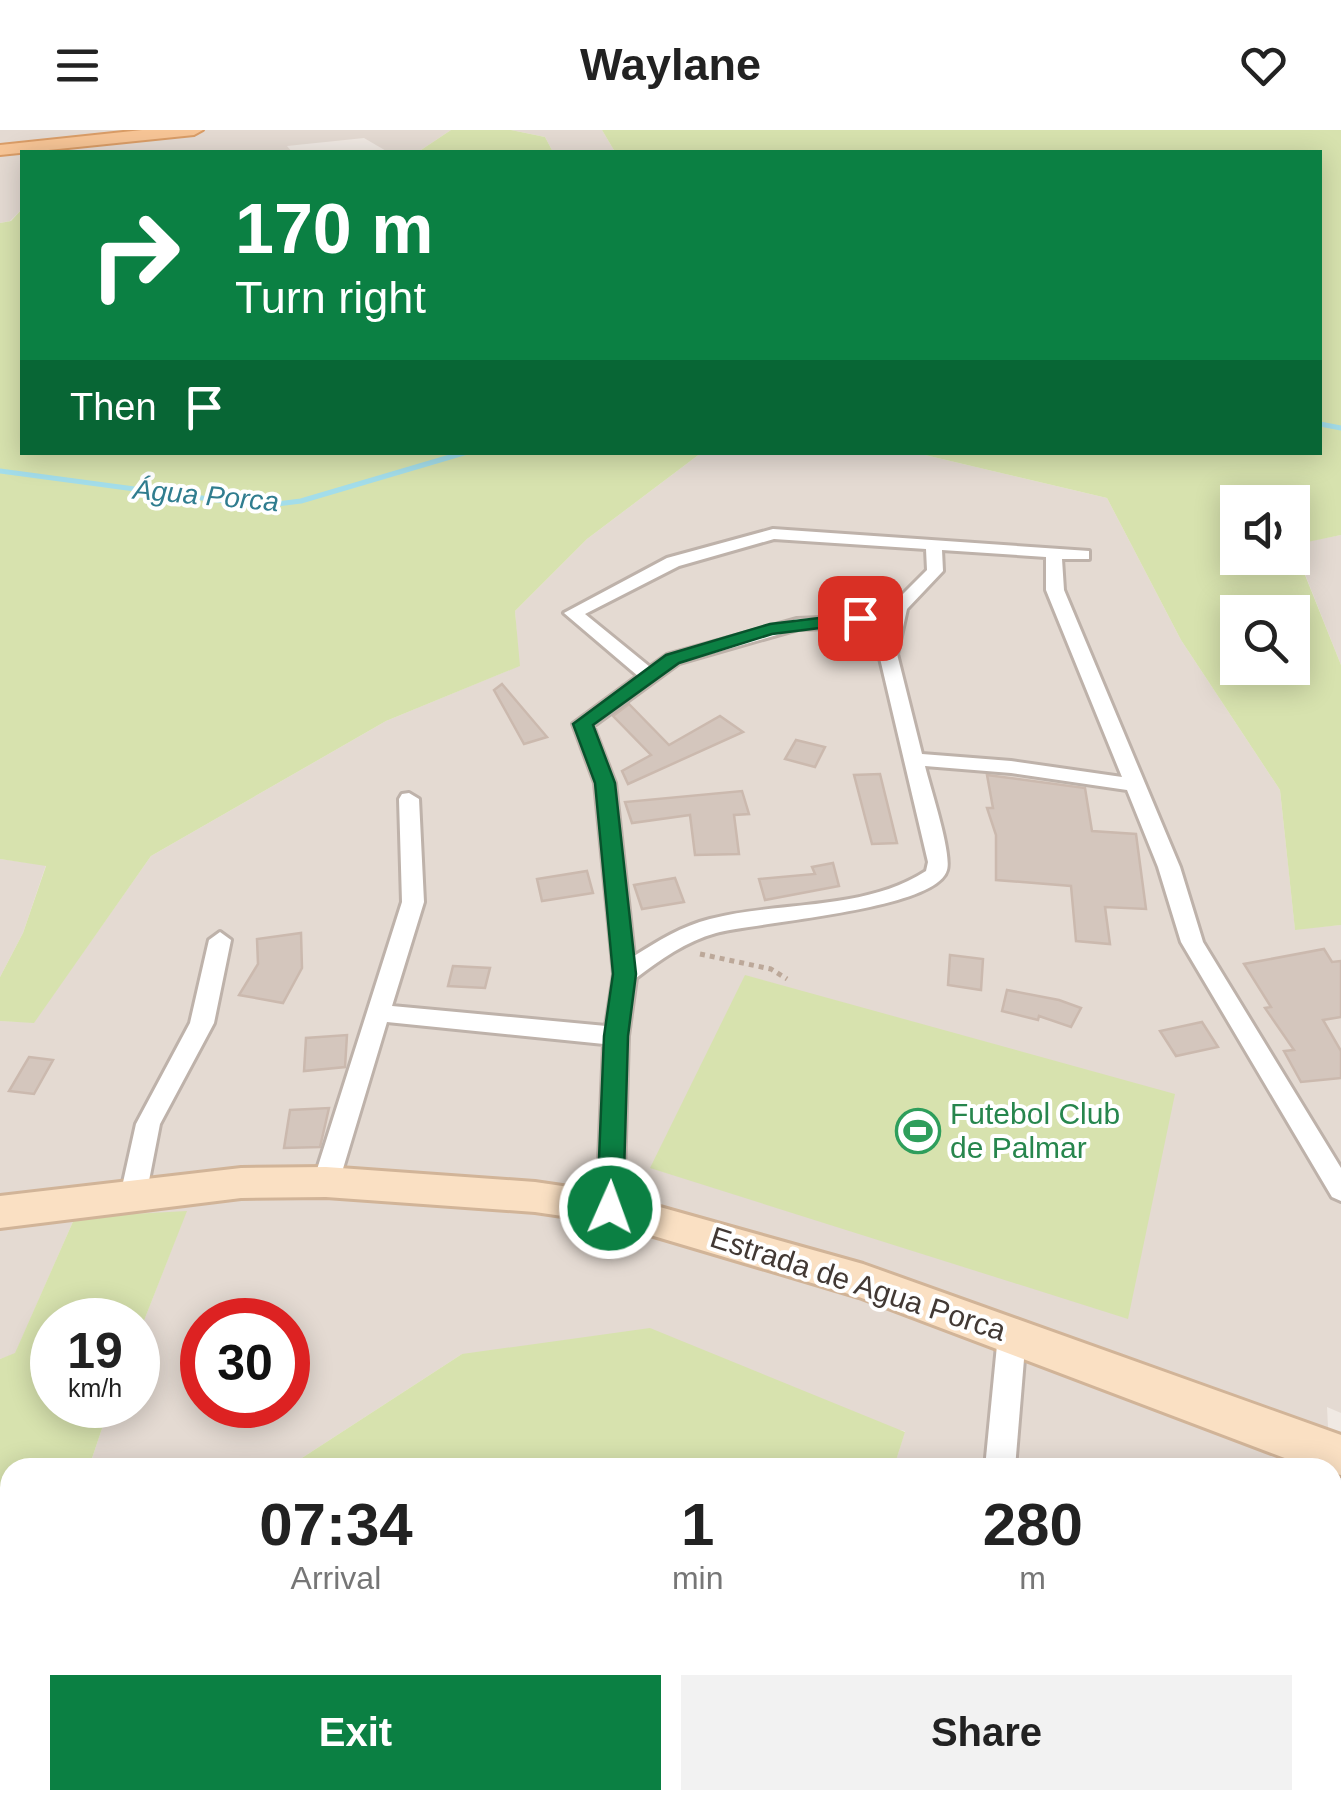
<!DOCTYPE html>
<meta charset="utf-8">
<style>
:root{--surface:#fff;--page:#f2f2f2;--text:#222;--muted:#767676;--accent:#0b8043}
body{margin:0;font-family:Arial,sans-serif;background:var(--page);color:var(--text);height:100vh;display:flex;flex-direction:column;font-size:38px;white-space:nowrap}
*{box-sizing:border-box;margin:0}
p{font-size:32px;color:var(--muted)}
.icon{flex:none;width:55px;height:55px;fill:none;stroke:currentColor;stroke-width:2;stroke-linecap:round;stroke-linejoin:round}
.map{position:relative;flex:1;overflow:hidden}
.drawer{position:absolute;left:0px;top:1328px;width:1342px;height:352px;display:flex;flex-direction:column;background:var(--surface);border-radius:30px 30px 0 0;box-shadow:0 5px 25px #0003}
.drawer>*{flex:none}
.guide{position:absolute;left:20px;top:20px;width:1302px;height:305px;border-radius:0px;box-shadow:0 5px 25px #0003;background:#0b8043;color:#fff;overflow:hidden}
.fabs{position:absolute;left:1220px;top:355px;display:grid;gap:20px}
.fabs a{display:grid;place-items:center;width:90px;height:90px;border-radius:0px;background:var(--surface);box-shadow:0 5px 25px #0003;font-size:50px}
.speed{position:absolute;left:30px;top:1168px;display:flex;gap:20px;font-size:50px;font-weight:700;text-align:center}
.speed>*{display:grid;place-content:center;width:130px;height:130px;border-radius:50%;background:var(--surface);box-shadow:0 5px 25px #0003;line-height:1}
.speed small{font-size:25px;font-weight:400}
.speed .limit{border:15px solid #d22;background:#fff;color:#111}
.pin{position:absolute;display:grid;place-items:center;width:85px;height:85px;color:#fff;margin:-42px;border-radius:20px;box-shadow:0 5px 15px #0006}
.me{position:absolute;width:110px;margin:-55px;rotate:2deg;stroke-linejoin:round;filter:drop-shadow(0 0 8px #0008)}
.turn{display:flex;align-items:center;gap:35px;height:210px;padding:0 50px;font-size:45px}
.turn .icon{width:130px;height:130px;stroke-width:2.5}
.turn b{display:block;font-size:70px;line-height:85px}
.then{display:flex;align-items:center;height:95px;padding:0 50px;background:#0003;gap:20px;font-size:38px}
.eta{display:flex;justify-content:space-evenly;align-items:center;height:170px;text-align:center}
.eta b{font-size:60px;font-weight:600;line-height:70px}
.cta{display:flex;gap:20px;margin-top:auto;padding:20px 50px}
.cta a{flex:1;height:115px;border-radius:0px;background:var(--accent);color:#fff;font-size:40px;font-weight:600;line-height:115px;text-align:center}
.cta a+a{background:var(--page);color:var(--text)}
header{display:flex;justify-content:space-between;align-items:center;height:130px;padding:0 50px;background:var(--surface);font-size:45px;font-weight:600}
.map>svg:first-child{display:block}
.residential{fill:#e4dad2;fill-rule:evenodd}
.green{fill:#d7e2ae;fill-rule:evenodd}
.lines{fill:none;stroke-linecap:round;stroke-linejoin:round}
.stream{stroke:#a3ddea;stroke-width:5}
.building{fill:#d4c6bd;stroke:#cbb9ae;stroke-width:2.5}
.minor-casing{stroke:#beb2aa;stroke-width:6}
.secondary-casing{stroke:#d1b498;stroke-width:6}
.primary-casing{stroke:#da9d67;stroke-width:4}
.path{stroke:#bca899;stroke-width:5;stroke-dasharray:5 5;stroke-linecap:butt}
.minor{fill:#fff;fill-rule:evenodd}
.secondary{fill:#fae0c3;fill-rule:evenodd}
.primary{fill:#f7c596;fill-rule:evenodd}
.route{fill:#0b8043;stroke:#07532c;stroke-width:2.5}
.labels{text-anchor:middle;stroke-width:8;stroke-linejoin:round;paint-order:stroke}
.far-water-label{font-size:28px;font-style:italic;fill:#307d8f;stroke:#fff}
.leisure-label{font-size:30px;fill:#27864d;stroke:#fff;text-anchor:start}
.street-label{font-size:30px;fill:#423934;stroke:#fff}
</style>
<header><svg class="icon" aria-label="menu" viewBox="0 0 24 24"><path d="M4 6h16M4 12h16M4 18h16"/></svg>Waylane<svg class="icon" aria-label="heart" viewBox="0 0 24 24"><path d="M12 20l-8-8c-3-5 5-10 8-4 3-6 11-1 8 4z"/></svg></header>
<div class="map">
<svg width="1341" height="1678" viewBox="0 0 1341 1678">
<rect width="100%" height="100%" fill="#f0e9e3"/>
<!-- residential -->
<g class="residential">
<polygon points="0,0 451,0 418,22 388,22 364,8 287,16 292,22 22,22 22,79 10,91 0,93"/>
<polygon points="511,0 602,0 615,22 553,22 545,7"/>
<path d="M701 323 925 325 1107 368 1181 510 1280 660 1295 799 1341 795V1283L1327 1277 1330 1337H894L905 1301 462 1224 288 1337H89L110 1275H138V1206L186 1082 75 1087 15 1224 0 1229V891L34 892 151 726 386 591 519 536 515 481 587 409ZM202 1190H288V1275H202Z"/>
<polygon points="1341,405 1341,535 1293,414"/>
<polygon points="0,729 46,735 23,803 0,847"/>
<polygon points="1333,1366 1341,1419 1341,1678 689,1678 693,1670 1332,1670"/>
</g>
<!-- green -->
<g class="green">
<polygon points="451,0 511,0 545,7 553,22 418,22"/>
<path d="M602 0H1341V405L1293 415 1341 535V795L1295 800 1280 660 1181 510 1107 368 925 325 701 323 587 409 515 481 520 536 386 591 151 726 34 893 0 891V847L23 803 46 736 0 729V93L11 91 22 79V322H1320V22H615ZM1292 372V428H1238V372ZM1292 482V538H1238V482Z"/>
<polygon points="745,845 1175,964 1128,1189 650,1038"/>
<polygon points="187,1081 138,1206 138,1190 52,1190 52,1275 110,1275 89,1337 10,1338 10,1670 693,1670 689,1678 0,1678 0,1229 15,1223 75,1087"/>
<polygon points="650,1198 905,1302 894,1337 288,1337 462,1224"/>
</g>
<g class="lines">
<!-- stream -->
<g class="stream">
<polyline points="1320,294 1341,298"/>
<polyline points="0,341 261,376 301,371 467,322"/>
</g>
</g>
<!-- building -->
<g class="building">
<polygon points="502,554 547,607 524,614 494,560"/>
<polygon points="629,574 669,615 720,586 743,602 628,654 622,641 651,625 613,586"/>
<polygon points="796,610 825,617 815,637 785,629"/>
<polygon points="880,644 897,713 872,714 854,645"/>
<polygon points="987,645 1085,658 1092,701 1136,704 1146,779 1105,777 1110,814 1076,811 1071,756 996,750 996,705 987,678 993,678"/>
<polygon points="742,661 749,684 734,685 739,724 695,725 690,685 632,693 625,672"/>
<polygon points="833,733 839,756 765,770 759,749 815,744 812,737"/>
<polygon points="587,741 593,763 542,771 537,749"/>
<polygon points="675,748 684,772 642,779 634,755"/>
<polygon points="301,803 302,838 283,873 239,865 258,834 257,809"/>
<polygon points="1324,819 1332,832 1341,831 1341,887 1323,890 1341,921 1341,948 1301,952 1284,921 1294,920 1265,878 1271,877 1244,834"/>
<polygon points="950,825 983,829 981,860 948,855"/>
<polygon points="453,836 490,838 485,858 448,856"/>
<polygon points="1007,860 1059,870 1081,878 1071,897 1039,886 1038,890 1002,881"/>
<polygon points="1202,892 1218,917 1176,926 1160,901"/>
<polygon points="347,905 345,937 304,941 306,908"/>
<polygon points="29,927 53,930 34,964 9,961"/>
<polygon points="329,978 320,1017 284,1018 290,980"/>
</g>
<g class="lines">
<defs>
<g id="minor">
<path d="M773 399 1089 421V429H1062L1064 460 1180 737 1203 812 1341 1038V1071L1332 1067 1181 812 1158 737 1127 660 1011 643 925 636C930 657 952 723 947 740 937 780 756 792 716 803 686 811 660 830 636 848L628 906 623 1078 619 1086 610 1089 601 1086 597 1078 604 914 387 892 339 1052 335 1059 326 1062 317 1059 313 1052 402 772 399 669 402 664 409 663 419 669 424 772 392 876 606 896 614 844 595 653 573 594 638 546 564 483 667 428ZM774 409 926 419 927 440 893 474 889 485 797 489 667 525 650 537 585 484 679 436ZM942 420 1046 427V460L1122 647 1011 631 922 624 897 524 907 479 943 441ZM886 496 879 524 928 732 926 741C865 781 779 771 710 789 682 796 658 811 634 826L615 653 593 596 679 533 798 499Z"/>
<polygon points="220,802 231,810 214,893 160,994 146,1066 142,1073 133,1077 124,1073 120,1066 136,994 190,893 209,810"/>
<polygon points="1012,1193 1022,1196 1026,1205 1015,1338 985,1338 998,1205 1002,1196"/>
<rect x="975" y="1670" width="34" height="8"/>
</g>
<polygon id="secondary" points="326,1037 535,1052 610,1063 863,1134 1341,1305 1341,1345 1332,1343 1332,1338 1298,1333 859,1167 610,1093 535,1082 326,1067 241,1068 0,1098 0,1066 241,1038"/>
<polygon id="primary" points="142,0 203,0 194,5 0,25 0,15"/>
</defs>
<!-- minor casing -->
<use href="#minor" class="minor-casing"/>
<!-- secondary casing -->
<use href="#secondary" class="secondary-casing"/>
<!-- primary casing -->
<use href="#primary" class="primary-casing"/>
<!-- path -->
<polyline class="path" points="700,824 771,839 787,849"/>
<!-- minor -->
<use href="#minor" class="minor"/>
<!-- secondary -->
<use href="#secondary" class="secondary"/>
<!-- primary -->
<use href="#primary" class="primary"/>
</g>
<!-- route -->
<polygon class="route" points="860,483 869,488 867,492 772,504 679,533 593,595 615,653 636,844 628,906 623,1078 610,1089 601,1086 597,1078 604,906 613,844 595,653 573,594 666,525 770,494"/>
<!-- icons -->
<defs>
<symbol id="stadium-ring" viewBox="-11 -11 22 22"><circle r="9.5" fill="#fff" stroke="#2e9e5b" stroke-width="1.5"/><path d="M0-5a6.5 5 0 1 0 0 10a6.5 5 0 1 0 0-10ZM-3.5-1.8h7v3.6h-7Z" fill="#2e9e5b"/></symbol>
</defs>
<g fill-rule="evenodd">
<use href="#stadium-ring" x="893" y="976" width="50" height="50"/>
</g>
<g class="labels">
<!-- far-water labels -->
<g class="far-water-label">
<text transform="translate(206 365) rotate(5)" y="10">Água Porca</text>
</g>
<!-- leisure labels -->
<g class="leisure-label">
<text x="950" y="994">Futebol Club<tspan x="950" dy="34">de Palmar</tspan></text>
</g>
<!-- street labels -->
<g class="street-label">
<text transform="translate(858 1154) rotate(18)" y="10">Estrada de Agua Porca</text>
</g>
</g>
</svg>
<div class="fabs">
<a><svg class="icon" aria-label="sound" viewBox="0 0 24 24"><path d="M4 9h4l5-4v14l-5-4H4zM17 9q2 3 0 6"/></svg></a>
<a><svg class="icon" aria-label="search" viewBox="0 0 24 24"><circle cx="10" cy="10" r="6"/><path d="M15 15l6 6"/></svg></a>
</div>
<div class="speed"><div>19<small>km/h</small></div><div class="limit">30</div></div>
<div class="pin" style="left:860px;top:488px;background:#d93025"><svg class="icon" aria-label="arrive" viewBox="0 0 24 24"><path d="M6 21V4h12l-3 4 3 4H6"/></svg></div>
<svg class="me" style="left:610px;top:1078px" viewBox="-20 -20 40 40"><circle r="17" fill="#0b8043" stroke="#fff" stroke-width="3"/><path d="M0-11L8 9 0 5-8 9z" fill="#fff"/></svg>
<div class="guide">
<div class="turn"><svg class="icon" aria-label="right" viewBox="0 0 24 24"><path d="M7 20v-9h11M14 6l5 5-5 5"/></svg><div><b>170 m</b>Turn right</div></div>
<div class="then">Then<svg class="icon" aria-label="arrive" viewBox="0 0 24 24"><path d="M6 21V4h12l-3 4 3 4H6"/></svg></div>
</div>
<section class="drawer">
<div class="eta">
<div><b>07:34</b><p>Arrival</p></div>
<div><b>1</b><p>min</p></div>
<div><b>280</b><p>m</p></div>
</div>
<div class="cta"><a>Exit</a><a>Share</a></div>
</section>
</div>
